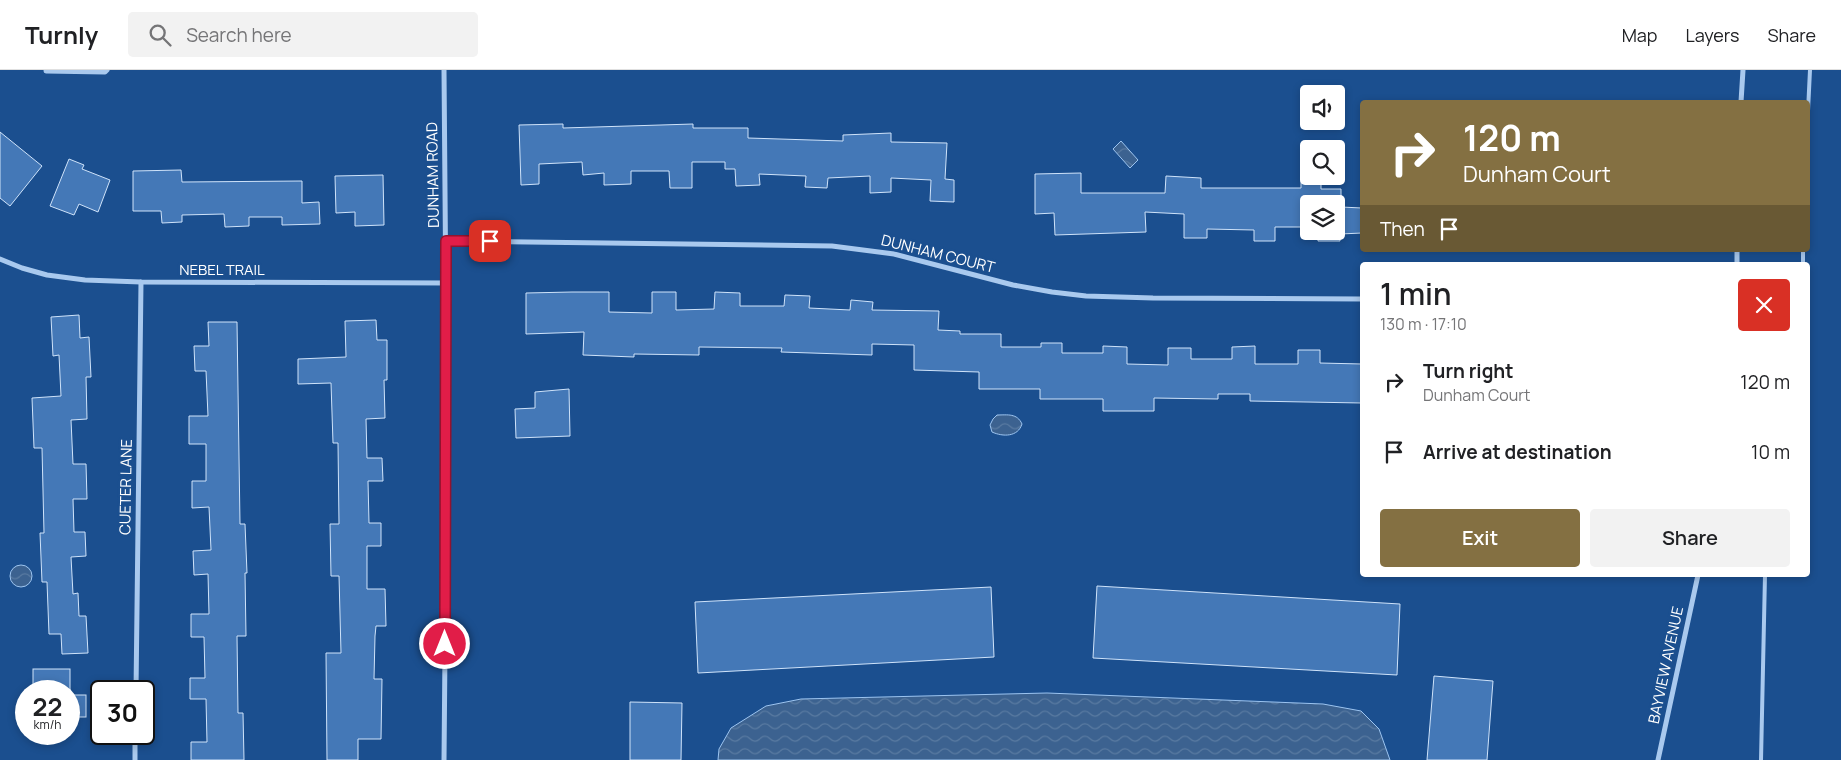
<!DOCTYPE html>
<meta charset="utf-8">
<style>
:root{--surface:#fff;--page:#f2f2f2;--text:#202124;--muted:#757577;--line:#e0e0e0;--accent:#847042}
body{margin:0;font-family:Manrope,sans-serif;background:var(--page);color:var(--text);height:100vh;display:flex;flex-direction:column;font-size:19px;white-space:nowrap}
*{box-sizing:border-box;margin:0}
p{font-size:16px;color:var(--muted)}
.icon{flex:none;width:28px;height:28px;fill:none;stroke:currentColor;stroke-width:2;stroke-linecap:round;stroke-linejoin:round}
.map{position:relative;flex:1;overflow:hidden}
.side{position:absolute;left:1360px;top:192px;width:450px;height:315px;display:flex;flex-direction:column;background:var(--surface);border-radius:5px;box-shadow:0 2px 8px #0003}
.side>*{flex:none}
.banner{position:absolute;left:1360px;top:30px;width:450px;height:152px;border-radius:5px;box-shadow:0 2px 8px #0003;background:#847042;color:#fff;overflow:hidden}
.fabs{position:absolute;left:1300px;top:15px;display:grid;gap:10px}
.fabs a{display:grid;place-items:center;width:45px;height:45px;border-radius:5px;background:var(--surface);box-shadow:0 2px 8px #0003;font-size:25px}
.speed{position:absolute;left:15px;top:610px;display:flex;gap:10px;font-size:25px;font-weight:700;text-align:center}
.speed>*{display:grid;place-content:center;width:65px;height:65px;border-radius:50%;background:var(--surface);box-shadow:0 2px 8px #0003;line-height:1}
.speed small{font-size:12px;font-weight:400}
.speed .limit{border:2px solid #111;border-radius:8px;background:#fff;color:#111}
.pin{position:absolute;display:grid;place-items:center;width:42px;height:42px;color:#fff;margin:-21px;border-radius:10px;box-shadow:0 2px 8px #0006}
.me{position:absolute;width:55px;margin:-28px;rotate:0deg;stroke-linejoin:round;filter:drop-shadow(0 0 4px #0008)}
.turn{display:flex;align-items:center;gap:18px;height:105px;padding:0 20px;font-size:22px}
.turn .icon{width:65px;height:65px;stroke-width:2.5}
.turn b{display:block;font-size:35px;line-height:42px}
.then{display:flex;align-items:center;height:48px;padding:0 20px;background:#0003;gap:10px;font-size:19px}
.round{display:grid;place-items:center;flex:none;width:52px;height:52px;border-radius:5px;background:var(--page)}
.overview{display:flex;align-items:center;justify-content:space-between;height:85px;padding:0 20px}
h1{font-size:30px;font-weight:600;line-height:38px}
.primary-button{display:flex;gap:10px;margin-top:auto;padding:10px 20px}
.primary-button a{flex:1;height:58px;border-radius:5px;background:var(--accent);color:#fff;font-size:20px;font-weight:600;line-height:58px;text-align:center}
.primary-button a+a{background:var(--page);color:var(--text)}
ul{padding:0;list-style:none}
li{display:flex;align-items:center;gap:15px;height:70px;padding:0 20px}
li div{flex:1}
li b{display:block;font-size:19px}
li em{font-style:normal}
header{display:flex;align-items:center;gap:30px;box-sizing:border-box;height:70px;padding:0 25px;background:var(--surface);border-bottom:1px solid var(--line)}
header strong{font-size:24px}
nav{display:flex;gap:28px;margin-inline-start:auto;font-size:18px}
.search{width:350px;height:45px;background:var(--page);display:flex;align-items:center;gap:12px;box-sizing:border-box;padding:0 18px;border-radius:5px;color:var(--muted);font-size:19px}
.map>svg:first-child{display:block}
.water{fill:url(#water-waves);stroke:#9cc4f0}
.building{fill:#4478b7;stroke:#cfe3fa}
.lines{fill:none;stroke-linecap:round;stroke-linejoin:round}
.service{stroke:#a9c9ee;stroke-width:4}
.minor{stroke:#a9c9ee;stroke-width:5}
.route-casing{stroke:#92132f;stroke-width:12}
.route{stroke:#e11d48;stroke-width:9}
.labels{text-anchor:middle;stroke-width:5;stroke-linejoin:round;paint-order:stroke}
.street-label{font-size:15px;fill:#fff;stroke:#1b4f8f}
</style>
<header>
<strong>Turnly</strong>
<div class="search"><svg class="icon" aria-label="search" viewBox="0 0 24 24"><circle cx="10" cy="10" r="6"/><path d="M15 15l6 6"/></svg>Search here</div>
<nav><a>Map</a><a>Layers</a><a>Share</a></nav>
</header>
<div class="map">
<svg width="1841" height="690" viewBox="0 0 1841 690">
<defs>
<pattern id="water-waves" width="16" height="10" patternUnits="userSpaceOnUse" patternTransform="scale(1.25)"><rect width="16" height="10" fill="#3c6290"/><path d="M0 5q4-4 8 0t8 0" fill="none" stroke="#597aa1"/></pattern>
</defs>
<rect width="100%" height="100%" fill="#1b4f8f"/>
<!-- water -->
<g class="water">
<polygon points="1121,71 1138,90 1130,98 1113,79"/>
<path d="M997 345C1008 345 1017 343 1022 354 1018 367 1003 367 992 362L990 355 993 349Z"/>
<circle cx="21" cy="506" r="11"/>
<polygon points="1047,623 1323,634 1361,641 1379,659 1390,690 718,690 719,679 731,658 766,636 801,629"/>
</g>
<!-- building -->
<g class="building">
<polygon points="563,54 563,58 693,54 693,58 748,58 748,68 843,71 843,65 891,63 891,72 947,73 945,109 954,110 954,132 930,131 931,110 891,108 891,122 870,123 870,106 828,108 827,118 805,117 806,106 759,104 760,115 736,116 735,99 725,99 725,92 692,92 692,118 670,118 669,101 631,101 631,114 604,115 604,103 583,105 582,92 539,94 539,114 521,115 519,55"/>
<polygon points="0,62 42,96 10,136 0,128"/>
<polygon points="69,89 84,95 82,99 110,110 98,142 79,134 74,145 50,136"/>
<polygon points="181,100 182,112 302,111 302,133 319,132 320,154 282,155 282,147 249,147 249,156 225,157 224,144 182,145 182,152 162,153 161,141 133,141 133,101"/>
<polygon points="1081,103 1081,123 1165,123 1166,106 1201,108 1201,118 1301,118 1301,109 1321,110 1321,119 1341,119 1341,137 1362,138 1362,163 1340,164 1340,171 1318,171 1318,161 1336,161 1336,134 1309,134 1309,157 1275,157 1275,171 1254,171 1254,160 1207,159 1207,168 1184,168 1184,144 1145,142 1146,162 1055,165 1054,143 1035,144 1035,104"/>
<polygon points="383,105 384,155 355,156 355,142 336,143 335,106"/>
<polygon points="572,222 609,222 609,242 652,243 652,222 676,222 676,240 714,239 715,222 740,223 740,236 784,236 785,225 810,226 809,238 850,240 851,230 873,232 872,240 939,241 938,260 960,261 960,264 1001,264 1001,277 1041,277 1041,273 1062,273 1062,283 1103,283 1103,276 1127,277 1127,294 1168,295 1168,278 1191,278 1191,289 1232,289 1232,277 1255,276 1255,294 1298,294 1298,280 1320,280 1320,293 1362,294 1362,333 1250,331 1250,324 1218,324 1218,329 1154,328 1154,341 1103,341 1103,329 1040,329 1040,319 979,319 979,302 914,300 914,275 872,274 872,285 781,282 782,278 699,277 699,285 634,284 634,287 583,285 584,262 526,264 526,223"/>
<polygon points="79,245 80,268 89,267 91,307 86,307 87,349 71,350 73,394 86,394 87,429 73,429 74,462 85,462 86,486 71,487 73,524 78,523 79,546 86,546 88,583 62,584 61,564 49,564 47,512 42,512 40,463 44,463 42,378 34,378 32,328 61,326 59,285 53,286 51,247"/>
<polygon points="376,250 377,270 387,270 387,310 384,310 385,348 366,349 367,388 382,388 383,411 368,411 369,453 381,453 381,476 367,476 367,519 385,519 386,556 376,556 375,566 374,609 382,609 381,669 358,669 358,690 327,690 326,583 341,583 339,506 331,506 330,454 339,454 338,373 333,373 331,313 298,314 298,289 346,287 345,251"/>
<polygon points="208,252 237,252 240,454 245,454 247,503 245,503 246,566 237,566 238,643 243,643 244,690 191,690 191,672 207,672 206,629 190,629 190,608 205,608 204,567 191,567 191,544 209,544 208,504 194,505 193,481 211,480 209,437 192,438 192,411 206,411 206,374 189,374 189,346 208,346 206,301 195,301 194,276 209,276"/>
<polygon points="569,319 570,366 516,368 515,339 535,338 535,322"/>
<polygon points="1097,516 1400,534 1397,605 1093,588"/>
<polygon points="991,517 994,587 698,603 695,532"/>
<rect x="33" y="599" width="37" height="22"/>
<polygon points="1434,606 1493,611 1487,690 1427,690"/>
<rect x="69" y="625" width="17" height="22"/>
<polygon points="630,632 682,633 681,690 630,690"/>
</g>
<g class="lines">
<!-- service -->
<g class="service">
<polyline points="1808,41 1810,0"/>
<polyline points="1803,195 1803,180"/>
<polyline points="1761,690 1765,505"/>
</g>
<!-- minor -->
<g class="minor">
<polyline points="46,1 105,2 107,0"/>
<polyline points="1741,32 1743,0"/>
<polyline points="446,171 832,176 894,184 1013,215 1052,222 1086,226 1153,228 1362,229"/>
<polyline points="0,189 22,198 47,205 85,210 141,212 447,213"/>
<polyline points="1737,195 1737,180"/>
<polyline points="136,621 141,212"/>
<polyline points="135,690 135,664"/>
<polyline points="444,690 447,361 444,0"/>
<polyline points="1658,690 1698,505"/>
</g>
</g>
<g class="lines">
<defs>
<polyline id="route" points="445,574 446,171 490,171"/>
</defs>
<!-- route casing -->
<use href="#route" class="route-casing"/>
<!-- route -->
<use href="#route" class="route"/>
</g>
<g class="labels">
<!-- street labels -->
<g class="street-label">
<text transform="translate(433 105) rotate(-91)" y="5">DUNHAM ROAD</text>
<text transform="translate(938 184) rotate(14)" y="5">DUNHAM COURT</text>
<text x="222" y="205">NEBEL TRAIL</text>
<text transform="translate(126 417) rotate(-89)" y="5">CUETER LANE</text>
<text transform="translate(1666 595) rotate(-78)" y="5">BAYVIEW AVENUE</text>
</g>
</g>
</svg>
<div class="fabs">
<a><svg class="icon" aria-label="sound" viewBox="0 0 24 24"><path d="M4 9h4l5-4v14l-5-4H4zM17 9q2 3 0 6"/></svg></a>
<a><svg class="icon" aria-label="search" viewBox="0 0 24 24"><circle cx="10" cy="10" r="6"/><path d="M15 15l6 6"/></svg></a>
<a><svg class="icon" aria-label="layers" viewBox="0 0 24 24"><path d="M12 4l9 5-9 5-9-5zM3 14l9 5 9-5"/></svg></a>
</div>
<div class="speed"><div>22<small>km/h</small></div><div class="limit">30</div></div>
<div class="pin" style="left:490px;top:171px;background:#d93025"><svg class="icon" aria-label="arrive" viewBox="0 0 24 24"><path d="M6 21V4h12l-3 4 3 4H6"/></svg></div>
<svg class="me" style="left:445px;top:574px" viewBox="-20 -20 40 40"><circle r="17" fill="#e11d48" stroke="#fff" stroke-width="3"/><path d="M0-11L8 9 0 5-8 9z" fill="#fff"/></svg>
<div class="banner">
<div class="turn"><svg class="icon" aria-label="right" viewBox="0 0 24 24"><path d="M7 20v-9h11M14 6l5 5-5 5"/></svg><div><b>120 m</b>Dunham Court</div></div>
<div class="then">Then<svg class="icon" aria-label="arrive" viewBox="0 0 24 24"><path d="M6 21V4h12l-3 4 3 4H6"/></svg></div>
</div>
<section class="side">
<div class="overview"><div><h1>1 min</h1><p>130 m · 17:10</p></div><a class="round" style="background:#d93025;color:#fff"><svg class="icon" aria-label="close" viewBox="0 0 24 24"><path d="M6 6l12 12M18 6L6 18"/></svg></a></div>
<ul>
<li><svg class="icon" aria-label="right" viewBox="0 0 24 24"><path d="M7 20v-9h11M14 6l5 5-5 5"/></svg><div><b>Turn right</b><p>Dunham Court</p></div><em>120 m</em></li>
<li><svg class="icon" aria-label="arrive" viewBox="0 0 24 24"><path d="M6 21V4h12l-3 4 3 4H6"/></svg><div><b>Arrive at destination</b></div><em>10 m</em></li>
</ul>
<div class="primary-button"><a>Exit</a><a>Share</a></div>
</section>
</div>
